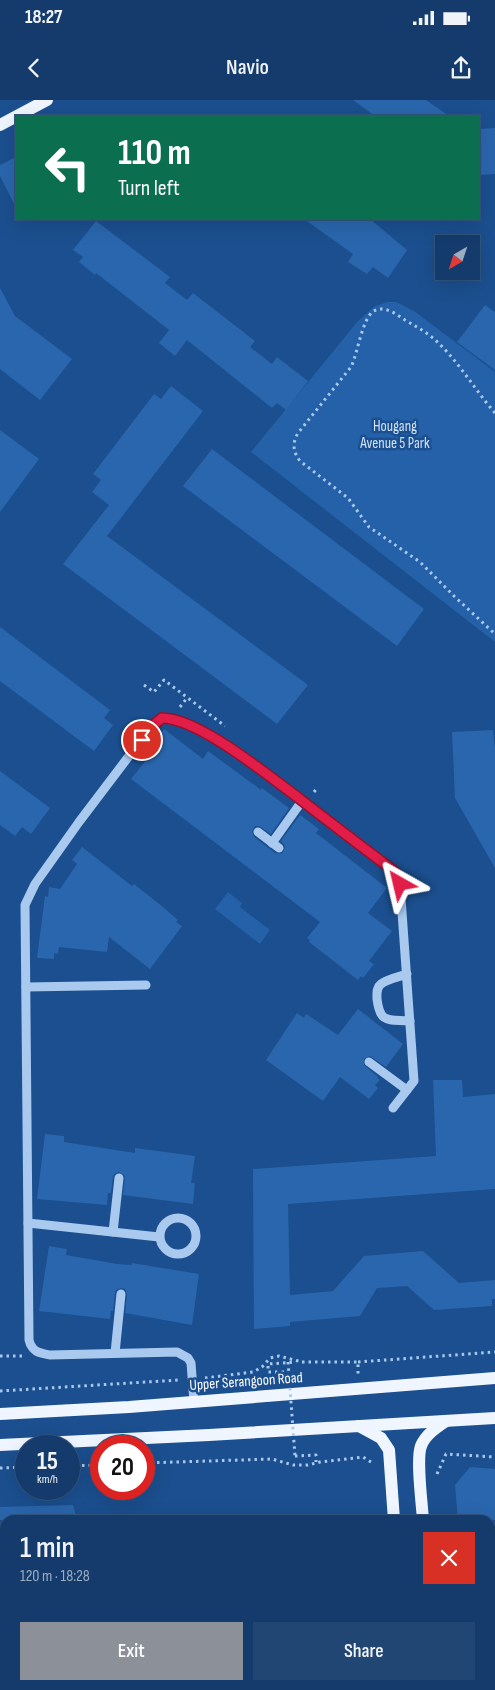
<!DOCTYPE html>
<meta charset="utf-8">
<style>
:root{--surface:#143b6b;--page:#214673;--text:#f1f3f6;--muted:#9dadc1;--line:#33557e;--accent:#8c9099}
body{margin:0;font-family:"Sofia Sans Condensed",sans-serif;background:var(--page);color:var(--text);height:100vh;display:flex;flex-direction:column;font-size:19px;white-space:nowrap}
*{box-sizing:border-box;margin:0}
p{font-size:16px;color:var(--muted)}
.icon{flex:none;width:28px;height:28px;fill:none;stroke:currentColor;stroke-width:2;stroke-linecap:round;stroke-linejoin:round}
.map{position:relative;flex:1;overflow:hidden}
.side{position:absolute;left:0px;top:1415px;width:495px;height:175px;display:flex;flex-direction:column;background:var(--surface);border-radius:15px 15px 0 0;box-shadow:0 5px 20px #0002,0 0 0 1px var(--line)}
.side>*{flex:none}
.hud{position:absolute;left:15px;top:15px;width:465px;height:105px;border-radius:0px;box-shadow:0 5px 20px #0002,0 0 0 1px var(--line);background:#0b6e4f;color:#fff;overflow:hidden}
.needle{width:32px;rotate:219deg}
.fabs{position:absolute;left:435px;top:135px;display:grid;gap:10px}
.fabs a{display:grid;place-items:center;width:45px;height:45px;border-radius:0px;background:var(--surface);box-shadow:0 5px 20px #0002,0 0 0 1px var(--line);font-size:25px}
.speed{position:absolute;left:15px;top:1335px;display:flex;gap:10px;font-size:25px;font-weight:700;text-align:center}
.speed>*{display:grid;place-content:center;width:65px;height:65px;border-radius:50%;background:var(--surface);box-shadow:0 5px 20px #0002,0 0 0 1px var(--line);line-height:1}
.speed small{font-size:12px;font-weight:400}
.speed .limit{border:8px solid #d22;background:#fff;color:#111}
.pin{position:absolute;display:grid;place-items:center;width:42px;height:42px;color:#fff;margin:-21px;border:2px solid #fff;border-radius:50%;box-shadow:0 1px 5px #0007}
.me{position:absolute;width:55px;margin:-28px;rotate:323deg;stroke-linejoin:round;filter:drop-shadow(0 0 4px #0008)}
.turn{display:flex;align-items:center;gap:18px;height:105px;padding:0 20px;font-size:22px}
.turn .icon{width:65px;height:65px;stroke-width:2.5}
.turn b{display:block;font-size:35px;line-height:42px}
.round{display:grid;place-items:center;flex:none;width:52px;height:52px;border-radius:0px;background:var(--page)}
.head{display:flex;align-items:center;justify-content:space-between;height:85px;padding:0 20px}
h1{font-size:30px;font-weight:600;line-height:38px}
.primary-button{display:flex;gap:10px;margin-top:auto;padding:10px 20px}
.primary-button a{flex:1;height:58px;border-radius:0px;background:var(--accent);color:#fff;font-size:20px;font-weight:600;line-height:58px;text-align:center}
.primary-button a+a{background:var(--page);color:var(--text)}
.status{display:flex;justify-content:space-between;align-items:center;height:35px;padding:0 25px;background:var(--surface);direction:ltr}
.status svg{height:14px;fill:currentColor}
header{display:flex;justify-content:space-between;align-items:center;height:65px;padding:0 20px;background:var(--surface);font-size:22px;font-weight:600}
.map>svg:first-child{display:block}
.green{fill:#2461a8}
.building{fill:#2a66ad}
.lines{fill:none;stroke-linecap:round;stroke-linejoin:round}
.path{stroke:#a9c9ee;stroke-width:3;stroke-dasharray:2.5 4;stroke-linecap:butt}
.minor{stroke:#a9c9ee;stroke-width:9}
.major{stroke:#f0f6ff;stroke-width:12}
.path-bridge{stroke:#a9c9ee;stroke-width:3;stroke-dasharray:2.5 4;stroke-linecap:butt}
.route-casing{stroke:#92132f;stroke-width:12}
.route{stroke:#e11d48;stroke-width:9}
.labels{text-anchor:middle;stroke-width:5;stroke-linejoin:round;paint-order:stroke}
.park-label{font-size:15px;fill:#cfe3fa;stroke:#1b4f8f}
.street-label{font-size:15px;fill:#fff;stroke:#1b4f8f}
</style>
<div class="status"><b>18:27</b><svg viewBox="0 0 49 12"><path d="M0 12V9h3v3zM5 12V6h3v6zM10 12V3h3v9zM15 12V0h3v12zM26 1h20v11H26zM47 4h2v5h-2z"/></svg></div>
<header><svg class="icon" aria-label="back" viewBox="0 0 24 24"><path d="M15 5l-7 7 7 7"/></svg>Navio<svg class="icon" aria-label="share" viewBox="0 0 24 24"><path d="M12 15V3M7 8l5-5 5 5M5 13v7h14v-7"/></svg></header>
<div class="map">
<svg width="495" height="1590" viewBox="0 0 495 1590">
<rect width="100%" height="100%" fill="#1b4f8f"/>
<!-- green -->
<g class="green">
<polygon points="388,202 396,202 414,211 495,272 495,542 251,352 358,221 375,206"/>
<polygon points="228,792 242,803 240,807 270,830 260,844 215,809"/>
<polygon points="157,1585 352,1585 353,1590 157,1590"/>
</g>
<!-- building -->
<g class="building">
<polygon points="353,0 426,0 449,16 375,16"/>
<polygon points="495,28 495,74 479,75 479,29"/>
<polygon points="16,57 16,108 0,76 0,65"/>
<polygon points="304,119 370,119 407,150 388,178 373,167 367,174 348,162 353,154"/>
<polygon points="96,121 170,177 165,183 187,200 193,193 255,241 250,247 272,264 277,257 308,281 286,310 277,303 272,308 187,240 175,256 159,243 169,230 96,173 95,175 79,162 83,157 73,150"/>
<polygon points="0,188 15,216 72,259 40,300 0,269"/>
<polygon points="485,205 495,212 495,270 457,242"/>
<polygon points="171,286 203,311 107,436 308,585 277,624 63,464 109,405 92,392 101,380 93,374 154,294 161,299"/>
<polygon points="0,330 39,359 0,412"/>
<polygon points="212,349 424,509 397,546 183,386"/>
<polygon points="0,527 110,610 104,618 113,625 94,651 0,581"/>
<polygon points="164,629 203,659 208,651 261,690 262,688 289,708 271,734 259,726 255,726 252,731 254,737 275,753 281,754 284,751 285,746 281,741 300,715 319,729 316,733 387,788 368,813 392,831 369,861 374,864 363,878 361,876 358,880 309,842 310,840 307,838 320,822 131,679 158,645 154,642"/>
<polygon points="493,630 495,649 495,768 455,698 452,632"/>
<polygon points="0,671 50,708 31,734 22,727 15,736 0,725"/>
<polygon points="82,747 132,786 134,784 163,807 178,820 176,822 182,826 150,869 109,837 107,852 59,847 58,854 54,853 54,859 37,858 45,796 48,797 49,787 60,789 77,764 72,760"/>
<polygon points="358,909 403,944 386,967 370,956 364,959 364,965 378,977 377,978 380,980 375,985 378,988 369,999 340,977 323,1001 266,960 297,913 304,918 306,914 338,935"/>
<polygon points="433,980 462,980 463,997 495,994 495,1089 288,1104 290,1195 333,1191 364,1156 423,1151 459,1183 495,1180 495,1199 492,1199 492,1206 434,1210 407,1186 377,1188 360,1216 290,1222 290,1226 254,1229 253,1069 436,1056"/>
<polygon points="45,1034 64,1036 64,1042 135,1053 135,1048 195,1056 191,1083 195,1083 193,1104 123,1095 125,1076 119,1072 114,1074 113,1077 111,1093 108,1093 107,1105 37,1099"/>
<polygon points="49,1146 67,1149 66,1155 117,1164 132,1165 132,1163 199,1174 192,1225 125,1213 127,1194 125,1189 121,1188 116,1190 115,1193 113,1211 111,1211 110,1219 39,1211"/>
<polygon points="470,1367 495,1369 495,1420 458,1420 455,1385"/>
<polygon points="73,1405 77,1420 0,1420 0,1407"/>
</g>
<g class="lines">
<!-- path -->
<g class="path">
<path d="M495 313C474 289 458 260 434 239 425 231 415 226 405 220 396 214 384 205 374 211 362 218 358 253 351 267L298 333C292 343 293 352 300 361L348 398 369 427 420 462 454 496 495 534"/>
<polyline points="144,585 154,592 164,580 225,626"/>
<polyline points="180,607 187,598"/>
<polyline points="314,692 318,687"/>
<polyline points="0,1256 24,1256"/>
<polyline points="302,1262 358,1262 358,1275"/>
<polyline points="358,1262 495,1252"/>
<polyline points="284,1272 268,1272 268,1264 296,1262"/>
<polyline points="205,1278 253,1272 262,1267 270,1258 279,1256 302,1262"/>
<polyline points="0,1291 179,1280"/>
<polyline points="295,1356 316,1355 316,1362"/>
<polyline points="144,1363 272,1359 293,1365 308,1365 320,1362 363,1357 374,1364"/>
<polyline points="69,1366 101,1365"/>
<polyline points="0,1368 26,1367"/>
<polyline points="437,1374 446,1354 495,1357"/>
</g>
<!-- minor -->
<g class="minor">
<polyline points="258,732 279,748"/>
<polyline points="272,743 302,701"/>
<path d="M407 874C399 877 387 879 381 884 376 888 377 893 377 899 380 924 388 919 410 921"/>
<polyline points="26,887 146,885"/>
<polyline points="369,962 407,990"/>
<circle cx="178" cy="1136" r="18"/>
<polyline points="28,1123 159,1137"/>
<polyline points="113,1132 119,1078"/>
<polyline points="115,1253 121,1194"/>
<path d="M194 1302 191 1263 188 1258 177 1252 50 1255C39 1253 32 1252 29 1240L25 805 35 784 79 722 151 627 162 618C199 617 271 678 302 701 332 724 363 747 394 771L397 775 400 784 414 981 393 1008"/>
<polyline points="144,1585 144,1590"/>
</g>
<!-- major -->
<g class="major">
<polyline points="0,25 47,0"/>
<polyline points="0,1314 129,1307 495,1278"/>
<polyline points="359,1326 381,1338 389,1350 394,1420"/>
<polyline points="0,1345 209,1335 495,1318"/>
<path d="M423 1420C422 1404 416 1359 421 1346 425 1335 437 1327 446 1321"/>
<polyline points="407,1585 407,1590"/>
<polyline points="436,1585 436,1590"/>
</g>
<!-- path-bridge -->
<polyline class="path-bridge" points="288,1262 295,1356"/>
</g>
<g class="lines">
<defs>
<path id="route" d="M142 640 151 627 162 618C198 618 266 674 296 696 328 721 361 746 394 771L397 775 400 784"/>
</defs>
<!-- route casing -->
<use href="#route" class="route-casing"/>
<!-- route -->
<use href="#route" class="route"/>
</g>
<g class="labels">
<!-- park labels -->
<g class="park-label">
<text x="395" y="331">Hougang<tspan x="395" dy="17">Avenue 5 Park</tspan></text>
</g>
<!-- street labels -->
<g class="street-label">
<text transform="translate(246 1281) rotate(-4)" y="5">Upper Serangoon Road</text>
</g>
</g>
</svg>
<div class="fabs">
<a><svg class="needle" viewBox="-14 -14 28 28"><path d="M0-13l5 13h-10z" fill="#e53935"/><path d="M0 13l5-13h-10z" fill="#9dadc1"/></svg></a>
</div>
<div class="speed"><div>15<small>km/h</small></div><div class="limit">20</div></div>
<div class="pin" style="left:142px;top:640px;background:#d93025"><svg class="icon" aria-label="arrive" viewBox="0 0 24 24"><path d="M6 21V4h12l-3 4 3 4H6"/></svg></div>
<svg class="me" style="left:400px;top:784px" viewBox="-20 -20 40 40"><path d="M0-17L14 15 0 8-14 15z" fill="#e11d48" stroke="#fff" stroke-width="4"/></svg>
<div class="hud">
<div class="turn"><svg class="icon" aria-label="left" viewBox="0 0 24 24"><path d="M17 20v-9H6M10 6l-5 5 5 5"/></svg><div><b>110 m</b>Turn left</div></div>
</div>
<section class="side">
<div class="head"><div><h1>1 min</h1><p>120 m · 18:28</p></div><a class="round" style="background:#d93025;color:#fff"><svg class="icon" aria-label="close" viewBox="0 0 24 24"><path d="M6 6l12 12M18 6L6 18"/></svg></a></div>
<div class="primary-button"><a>Exit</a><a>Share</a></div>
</section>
</div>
